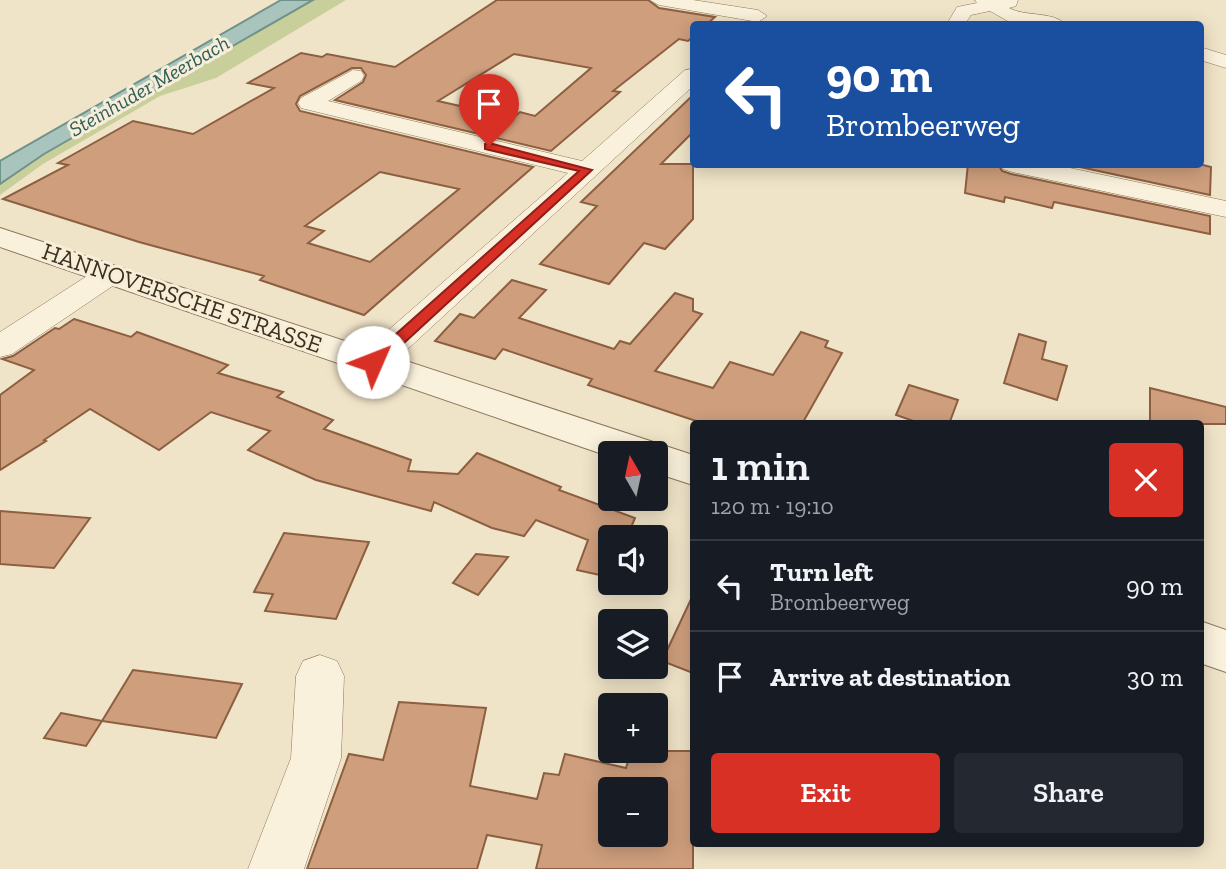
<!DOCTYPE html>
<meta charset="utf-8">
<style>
:root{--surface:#171b24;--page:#242831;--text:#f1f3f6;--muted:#9ea1a6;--line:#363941;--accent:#d93025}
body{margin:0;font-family:"Zilla Slab",serif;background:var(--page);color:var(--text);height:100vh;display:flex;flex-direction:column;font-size:26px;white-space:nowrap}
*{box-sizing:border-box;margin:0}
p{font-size:23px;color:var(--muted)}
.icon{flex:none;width:38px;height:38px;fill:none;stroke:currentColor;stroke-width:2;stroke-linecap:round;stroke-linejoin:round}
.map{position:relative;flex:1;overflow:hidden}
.details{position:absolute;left:690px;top:420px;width:514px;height:427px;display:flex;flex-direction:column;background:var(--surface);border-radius:7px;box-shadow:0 4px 18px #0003}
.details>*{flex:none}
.hud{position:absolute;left:690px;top:21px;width:514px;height:147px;border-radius:7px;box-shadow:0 4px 18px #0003;background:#1a4fa0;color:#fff;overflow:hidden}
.needle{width:46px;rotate:351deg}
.tools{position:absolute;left:598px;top:441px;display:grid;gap:14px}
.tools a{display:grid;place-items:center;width:70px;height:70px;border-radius:7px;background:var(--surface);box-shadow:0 4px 18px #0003;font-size:35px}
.pin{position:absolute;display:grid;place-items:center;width:60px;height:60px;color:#fff;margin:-72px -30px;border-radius:50% 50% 50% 0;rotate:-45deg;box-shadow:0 0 7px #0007}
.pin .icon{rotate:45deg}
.me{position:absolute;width:77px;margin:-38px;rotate:46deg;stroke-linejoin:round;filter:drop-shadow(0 0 5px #0008)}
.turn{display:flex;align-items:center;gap:24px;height:147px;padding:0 21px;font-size:32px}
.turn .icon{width:91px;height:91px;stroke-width:2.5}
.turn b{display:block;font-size:49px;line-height:60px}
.round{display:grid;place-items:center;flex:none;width:74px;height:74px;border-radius:7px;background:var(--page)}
.headline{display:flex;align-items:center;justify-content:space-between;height:119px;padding:0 21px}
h1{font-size:42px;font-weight:600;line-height:52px}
.action{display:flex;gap:14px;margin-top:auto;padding:14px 21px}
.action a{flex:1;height:80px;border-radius:7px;background:var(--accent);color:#fff;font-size:28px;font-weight:600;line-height:80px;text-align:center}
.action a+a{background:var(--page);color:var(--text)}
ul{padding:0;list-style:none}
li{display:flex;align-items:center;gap:21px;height:91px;padding:0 21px;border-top:2px solid var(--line)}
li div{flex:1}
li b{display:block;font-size:26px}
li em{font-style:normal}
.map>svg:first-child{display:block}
.green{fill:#c9cf9b}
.water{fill:#a9c4bc;stroke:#6f938a;stroke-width:2}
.building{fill:#cf9f7d;stroke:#8d5f41;stroke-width:2;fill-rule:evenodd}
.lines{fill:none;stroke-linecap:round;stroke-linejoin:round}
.minor-casing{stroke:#8d765c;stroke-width:1}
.tertiary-casing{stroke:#8d765c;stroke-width:2}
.minor{fill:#faf1dc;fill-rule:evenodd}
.tertiary{fill:#faf1dc;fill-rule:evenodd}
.route{fill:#d93025;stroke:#8d1f18;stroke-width:2}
.labels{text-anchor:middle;stroke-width:6;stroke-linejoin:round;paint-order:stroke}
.far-water-label{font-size:21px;font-style:italic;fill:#2f5d5a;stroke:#f7eed8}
.street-label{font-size:24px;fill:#3d2e20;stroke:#f7eed8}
</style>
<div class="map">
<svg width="1226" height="869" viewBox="0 0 1226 869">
<rect width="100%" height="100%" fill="#f0e4c8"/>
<!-- green -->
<polygon class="green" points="313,0 346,0 216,78 160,96 43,164 0,195 0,184 44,154"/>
<!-- water -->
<polygon class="water" points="281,0 313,0 44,154 0,184 0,161"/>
<!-- building -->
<g class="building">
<path d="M497 0H648L659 8 715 17 707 24H693V37L688 41 679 39 613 91 620 92 551 151 335 100 363 82 366 75 361 68H352L300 96 296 104 300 111 533 167 364 315 260 280 264 276 139 242 3 199 68 165 58 163 133 121 193 134 274 88 248 83 301 53 322 57 327 54 395 67ZM514 54 591 68 535 116 520 112 513 118 438 101ZM380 172 459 189 370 262 308 243 324 231 305 226Z"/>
<polygon points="693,95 693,132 661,164 693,164 693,219 665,249 644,243 609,284 540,264 597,206 581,202"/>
<polygon points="968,164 998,164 1002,171 1011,174 1210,216 1210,234 1054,202 1052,208 1005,197 1004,202 965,193"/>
<polygon points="1066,164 1199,164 1211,167 1210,195"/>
<polygon points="512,280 546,290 519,318 614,349 620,341 630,344 675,293 693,299 693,311 702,314 655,371 713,388 730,362 773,375 801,332 828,341 825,347 842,353 802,424 705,424 588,385 592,379 503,349 495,359 435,341 460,314 474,318"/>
<polygon points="74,319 131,337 137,332 228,365 218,373 283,392 277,397 333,420 324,429 411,460 408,471 458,474 477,453 561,487 559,490 635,518 627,537 611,537 609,577 577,570 588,540 536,520 524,536 492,528 434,502 431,511 316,480 248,450 270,431 211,412 159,450 90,409 44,440 46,441 0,470 0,395 34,370 2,359 13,356 55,328 59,329"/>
<polygon points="1019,334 1046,342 1042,359 1067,366 1057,400 1004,383"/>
<polygon points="909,385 958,400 949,424 922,424 896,415"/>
<polygon points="1150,388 1226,407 1226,424 1150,424"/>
<polygon points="0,511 90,518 54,568 0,564"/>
<polygon points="284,533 369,542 336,619 265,611 273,594 254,592"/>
<polygon points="476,554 508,557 478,595 453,583"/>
<polygon points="693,595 693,673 662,661"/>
<polygon points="133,670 242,684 216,738 102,721"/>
<path d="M399 702 486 708 470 786 537 799 544 773 559 775 565 754 626 768 631 751H693V869H536L542 845 487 835 477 869H307L349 754 383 760ZM611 789H656V835H611Z"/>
<polygon points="61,713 102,721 86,746 44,738"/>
</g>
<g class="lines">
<defs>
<g id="minor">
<polygon points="650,0 693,0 758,10 767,16 758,22 659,5"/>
<path d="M975 0H1018L1016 6 1009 8C1025 17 1053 11 1065 24H1013L990 11 971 15 965 24H947L957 7 977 3Z"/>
<polygon points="1200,47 1226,55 1226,68 1200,60"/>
<polygon points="693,69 693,86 385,370 373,373 361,370 356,362 361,354 568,173 301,108 298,103 301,98 353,70 361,71 364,76 361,81 328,101 582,161 685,70"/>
<polygon points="1000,164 1051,164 1226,201 1226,217 1012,172 1003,169"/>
<polygon points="109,266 120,269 124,275 120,281 12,354 0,357 0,332 98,269"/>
<polygon points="320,655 337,661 344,676 341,758 304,869 248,869 291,758 296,676 303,661"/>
</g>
<g id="tertiary">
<polygon points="0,228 693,455 693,485 656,473 656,453 611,453 611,457 0,247"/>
<polygon points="1200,621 1226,630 1226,672 1200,663"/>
</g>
</defs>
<!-- minor casing -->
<use href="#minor" class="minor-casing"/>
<!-- tertiary casing -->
<use href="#tertiary" class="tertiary-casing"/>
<!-- minor -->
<use href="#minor" class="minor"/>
<!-- tertiary -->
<use href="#tertiary" class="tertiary"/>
</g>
<!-- route -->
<polygon class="route" points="489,143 592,170 379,366 368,366 366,362 368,359 579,171 485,149 485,144"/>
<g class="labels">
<!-- far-water labels -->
<g class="far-water-label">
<text transform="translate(149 86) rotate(-30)" y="7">Steinhuder Meerbach</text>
</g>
<!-- street labels -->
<g class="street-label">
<text transform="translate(182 298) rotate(19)" y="8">HANNOVERSCHE STRASSE</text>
</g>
</g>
</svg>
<div class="tools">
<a><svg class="needle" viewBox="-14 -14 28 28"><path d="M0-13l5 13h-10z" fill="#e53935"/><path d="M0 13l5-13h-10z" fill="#9ea1a6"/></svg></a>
<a><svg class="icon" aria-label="sound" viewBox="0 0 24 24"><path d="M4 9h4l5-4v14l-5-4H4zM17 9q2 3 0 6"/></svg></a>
<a><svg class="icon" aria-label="layers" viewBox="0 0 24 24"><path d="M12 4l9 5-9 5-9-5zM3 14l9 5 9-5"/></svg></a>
<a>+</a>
<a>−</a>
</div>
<div class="pin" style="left:489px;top:146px;background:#d93025"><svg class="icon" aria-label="arrive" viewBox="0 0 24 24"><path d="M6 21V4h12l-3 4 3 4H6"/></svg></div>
<svg class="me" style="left:373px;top:362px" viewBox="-20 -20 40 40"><circle r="19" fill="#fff"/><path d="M0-13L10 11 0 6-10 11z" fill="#d93025"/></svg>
<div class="hud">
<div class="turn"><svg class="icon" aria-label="left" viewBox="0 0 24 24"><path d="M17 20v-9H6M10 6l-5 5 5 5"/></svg><div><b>90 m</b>Brombeerweg</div></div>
</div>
<section class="details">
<div class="headline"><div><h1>1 min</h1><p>120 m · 19:10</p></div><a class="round" style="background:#d93025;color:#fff"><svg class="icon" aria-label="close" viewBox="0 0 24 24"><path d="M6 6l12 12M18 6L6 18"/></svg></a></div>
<ul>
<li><svg class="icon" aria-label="left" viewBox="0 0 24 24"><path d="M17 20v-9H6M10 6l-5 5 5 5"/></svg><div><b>Turn left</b><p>Brombeerweg</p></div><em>90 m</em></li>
<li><svg class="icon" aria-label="arrive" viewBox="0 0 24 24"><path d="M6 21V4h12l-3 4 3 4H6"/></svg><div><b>Arrive at destination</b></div><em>30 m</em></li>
</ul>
<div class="action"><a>Exit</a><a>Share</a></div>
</section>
</div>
